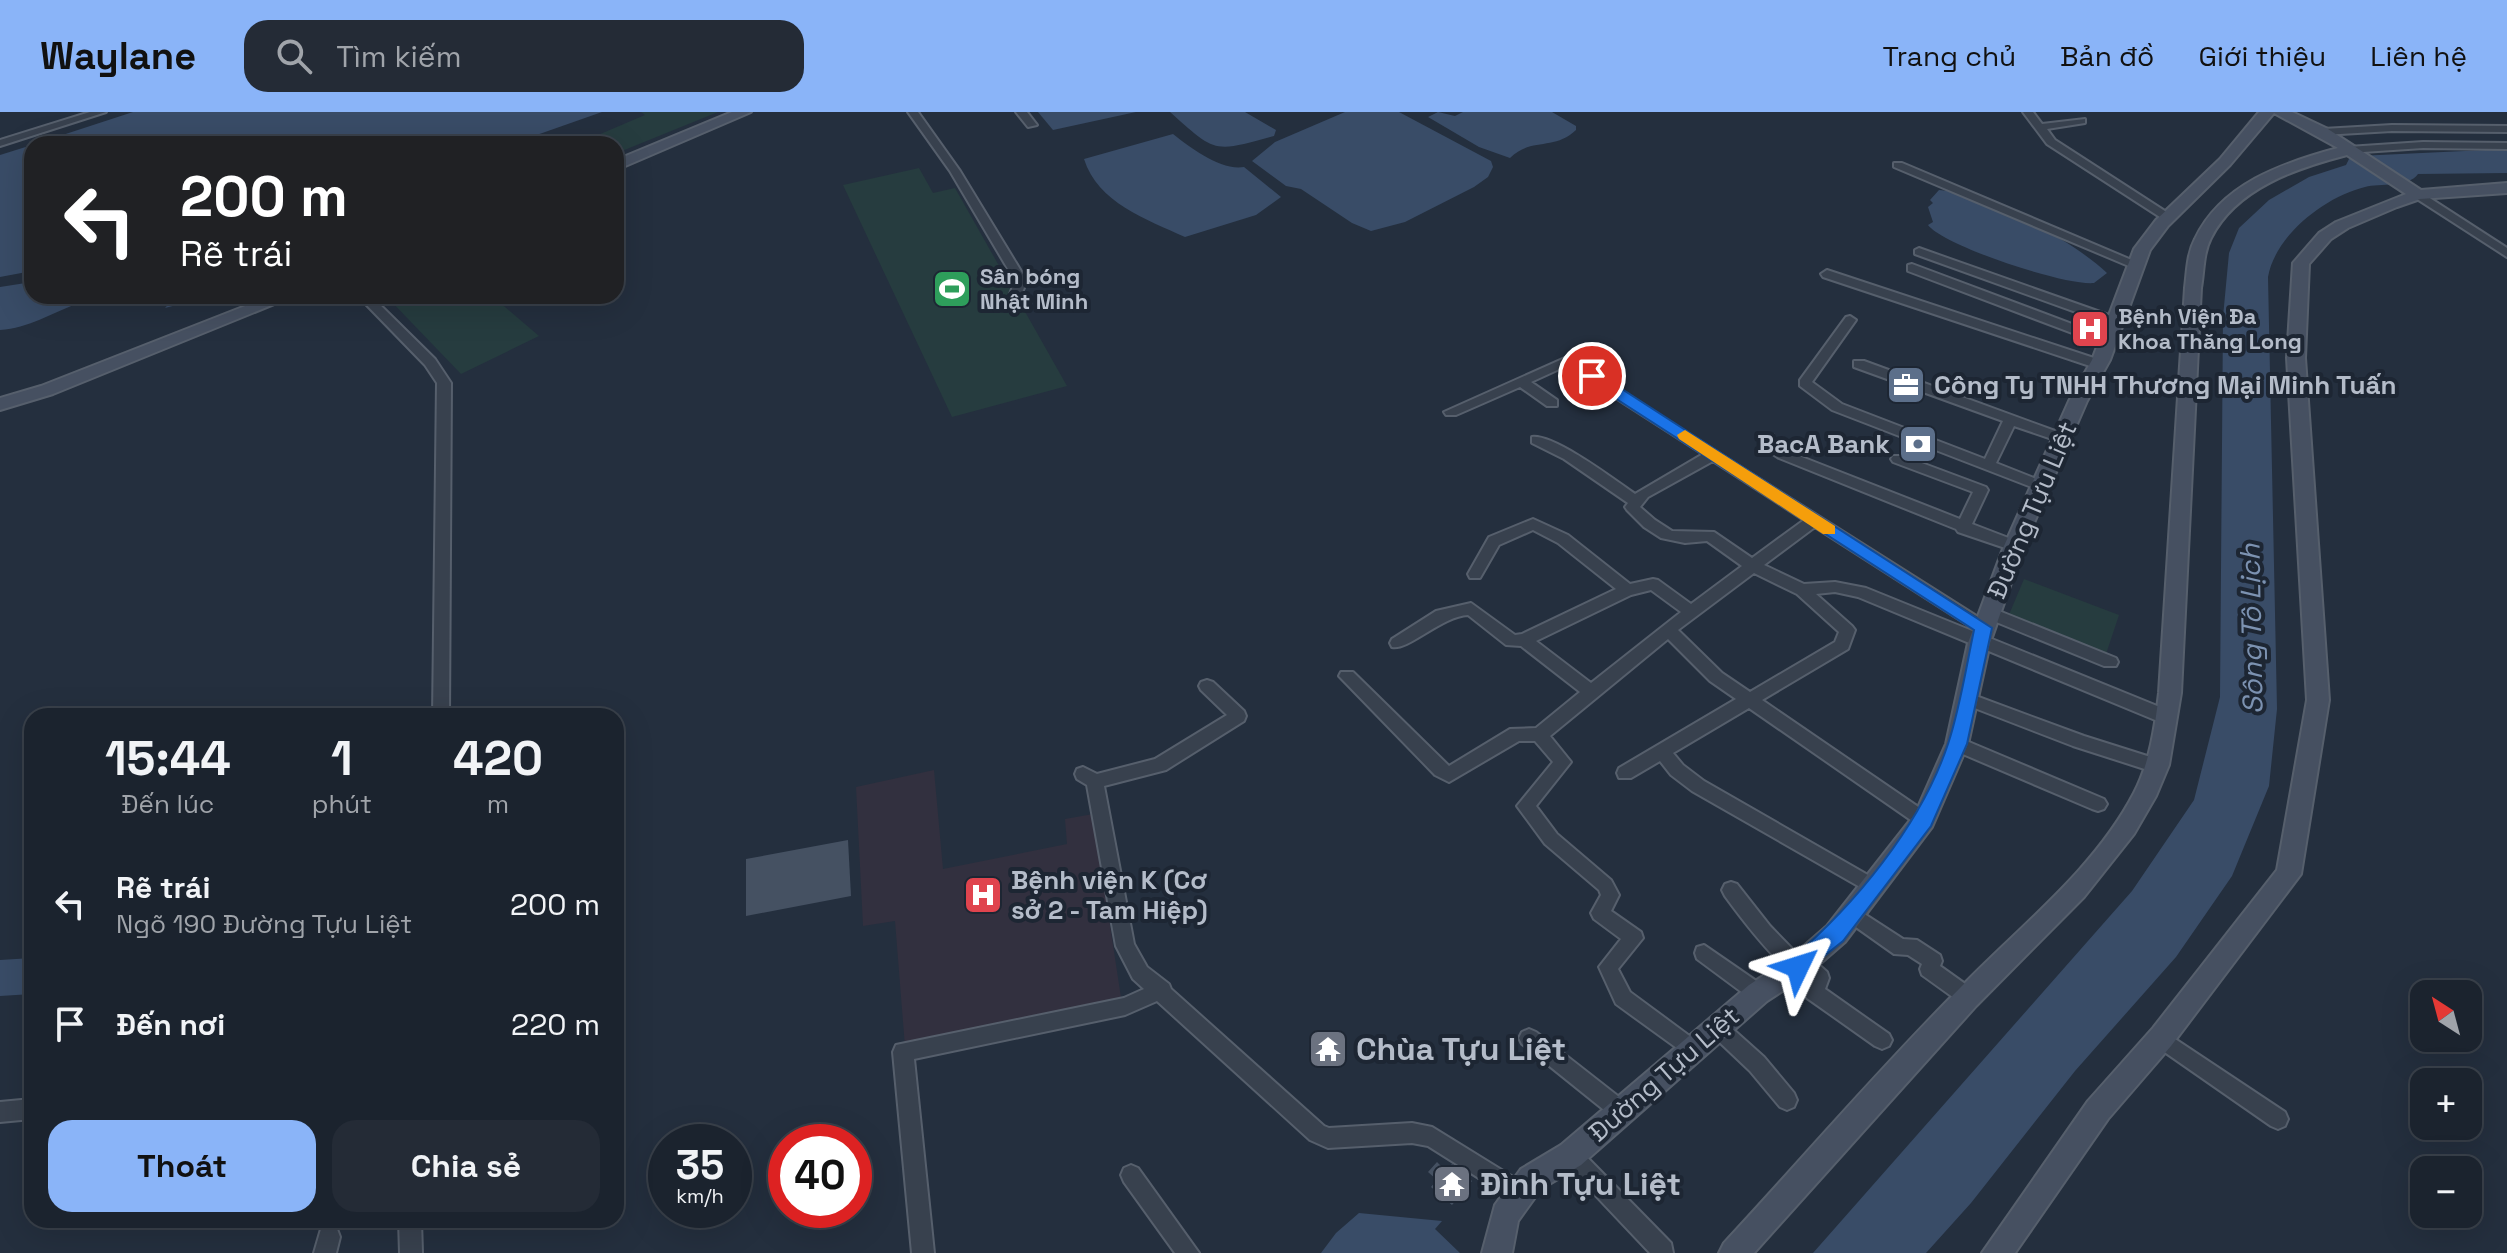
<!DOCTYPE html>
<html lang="vi">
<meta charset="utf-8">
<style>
:root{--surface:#1b232e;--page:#242b36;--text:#f1f3f6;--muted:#a0a4aa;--line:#39404a;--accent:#8ab4f8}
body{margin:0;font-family:"Space Grotesk",sans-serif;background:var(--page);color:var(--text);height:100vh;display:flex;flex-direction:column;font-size:30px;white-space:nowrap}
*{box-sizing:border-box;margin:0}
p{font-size:26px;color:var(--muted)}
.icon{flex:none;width:44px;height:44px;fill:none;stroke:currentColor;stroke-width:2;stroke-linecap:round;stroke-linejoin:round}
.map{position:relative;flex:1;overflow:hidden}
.panel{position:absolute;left:24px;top:596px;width:600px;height:520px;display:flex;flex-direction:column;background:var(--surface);border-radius:24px;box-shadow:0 8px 32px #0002,0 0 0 2px var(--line)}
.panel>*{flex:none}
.hud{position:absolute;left:24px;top:24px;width:600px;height:168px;border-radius:24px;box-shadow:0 8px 32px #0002,0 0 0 2px var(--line);background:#202124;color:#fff;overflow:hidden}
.needle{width:52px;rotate:324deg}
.fabs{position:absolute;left:2410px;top:868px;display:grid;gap:16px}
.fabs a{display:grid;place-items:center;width:72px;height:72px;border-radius:16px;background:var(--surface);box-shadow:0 8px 32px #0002,0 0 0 2px var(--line);font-size:40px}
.speed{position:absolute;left:648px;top:1012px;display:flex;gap:16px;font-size:40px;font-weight:700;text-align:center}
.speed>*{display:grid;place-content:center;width:104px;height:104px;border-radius:50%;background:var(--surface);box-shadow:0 8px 32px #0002,0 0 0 2px var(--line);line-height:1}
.speed small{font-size:20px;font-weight:400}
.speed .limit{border:12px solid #d22;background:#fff;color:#111}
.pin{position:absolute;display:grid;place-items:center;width:68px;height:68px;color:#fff;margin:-34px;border:4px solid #fff;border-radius:50%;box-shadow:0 2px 8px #0007}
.me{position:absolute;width:88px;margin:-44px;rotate:49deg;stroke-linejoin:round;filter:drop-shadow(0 0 6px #0008)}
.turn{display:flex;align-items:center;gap:28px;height:168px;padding:0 24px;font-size:36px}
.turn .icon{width:104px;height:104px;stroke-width:2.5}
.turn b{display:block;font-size:56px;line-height:68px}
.eta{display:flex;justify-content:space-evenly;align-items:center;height:136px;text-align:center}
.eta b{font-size:48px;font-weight:700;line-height:56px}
.button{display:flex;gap:16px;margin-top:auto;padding:16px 24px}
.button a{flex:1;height:92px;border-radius:24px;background:var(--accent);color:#111;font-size:32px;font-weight:700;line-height:92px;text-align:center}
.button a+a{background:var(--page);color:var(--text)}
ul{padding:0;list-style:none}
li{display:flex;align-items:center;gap:24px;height:120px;padding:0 24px}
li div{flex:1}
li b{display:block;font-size:30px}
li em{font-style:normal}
header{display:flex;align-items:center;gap:48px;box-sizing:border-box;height:112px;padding:0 40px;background:var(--accent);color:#111}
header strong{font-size:38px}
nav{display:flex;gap:44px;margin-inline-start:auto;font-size:28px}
.search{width:560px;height:72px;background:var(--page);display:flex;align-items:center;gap:20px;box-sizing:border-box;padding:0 28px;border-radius:24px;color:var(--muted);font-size:30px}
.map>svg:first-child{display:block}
.medical{fill:#32303f}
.green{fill:#263c3f}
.water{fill:#394c67}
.building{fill:#455162}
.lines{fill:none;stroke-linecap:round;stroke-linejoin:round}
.street-casing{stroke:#565f6c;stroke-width:4}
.secondary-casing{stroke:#565f6c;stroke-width:4}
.street{fill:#38414e;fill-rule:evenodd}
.secondary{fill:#465061;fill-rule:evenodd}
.route{fill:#1a73e8;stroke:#114b97;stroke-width:2}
.slow{fill:#f59e0b}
.labels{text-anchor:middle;stroke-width:8;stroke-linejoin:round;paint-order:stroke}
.far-poi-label{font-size:22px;font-weight:bold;fill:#b4bcc9;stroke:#1d2633;text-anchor:start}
.poi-label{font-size:26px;font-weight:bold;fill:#b4bcc9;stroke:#1d2633;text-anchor:start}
.street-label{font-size:26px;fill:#b4bcc9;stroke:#1d2633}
.water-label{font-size:28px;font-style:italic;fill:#7c92b1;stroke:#1d2633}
.near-poi-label{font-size:32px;font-weight:bold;fill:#b4bcc9;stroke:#1d2633;text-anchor:start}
</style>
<header>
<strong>Waylane</strong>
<div class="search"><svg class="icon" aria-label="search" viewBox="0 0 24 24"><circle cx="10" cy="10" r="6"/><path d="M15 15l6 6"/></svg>Tìm kiếm</div>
<nav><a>Trang chủ</a><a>Bản đồ</a><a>Giới thiệu</a><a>Liên hệ</a></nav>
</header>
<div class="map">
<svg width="2507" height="1141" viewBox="0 0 2507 1141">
<rect width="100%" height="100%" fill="#242f3e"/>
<!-- medical -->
<polygon class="medical" points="934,658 943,757 1067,732 1065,707 1093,702 1122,892 905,935 895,809 863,814 856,675"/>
<!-- green -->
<g class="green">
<polygon points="641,0 718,0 622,39 598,23 645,3"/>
<polygon points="919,56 933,81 955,76 1067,274 952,305 843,73"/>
<polygon points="386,184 492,184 539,224 461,262"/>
<polygon points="2024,467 2119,503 2106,542 2008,505"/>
</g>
<!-- water -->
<g class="water">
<polygon points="133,0 602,0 511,32 35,32"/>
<polygon points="1038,0 1136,0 1053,18"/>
<path d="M1170 0H1245L1276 18 1274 24C1213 41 1216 41 1170 0Z"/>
<polygon points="1345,0 1399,0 1491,49 1493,55 1488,65 1474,75 1405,110 1371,119 1352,111 1301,77 1286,74 1252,49 1275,30"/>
<path d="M1438 0 1455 4 1463 0H1552L1576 14V18C1554 39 1531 25 1510 46L1479 35 1428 5Z"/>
<path d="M1173 22C1191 36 1221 59 1244 55L1281 85 1256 103 1185 125C1146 107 1098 91 1084 47Z"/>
<polygon points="32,33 32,159 0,165 0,43"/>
<path d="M2507 37V61L2418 62C2408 76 2380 71 2365 75 2324 85 2275 124 2268 165L2277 597 2269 674 2232 764 2176 845 2075 959 1971 1091 1926 1141H1813L2132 779 2194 688 2220 585 2223 205 2229 141 2239 116 2269 88 2309 65 2346 53 2349 47 2358 44Z"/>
<path d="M1939 78C1985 82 2074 129 2107 161L2094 171C2065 174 1944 134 1928 113L1933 110 1928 95 1933 91 1930 88Z"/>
<path d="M32 170V184H194L192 189 165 196 175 185C143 186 106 181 76 192 50 202 29 216 0 218V175Z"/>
<polygon points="32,846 32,882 0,884 0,848"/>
<polygon points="1359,1101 1442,1109 1435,1117 1460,1141 1321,1141 1336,1121"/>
</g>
<!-- building -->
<g class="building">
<polygon points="848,728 851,784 746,804 746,747"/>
<polygon points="1437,1050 1446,1059 1452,1052 1472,1069 1452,1093 1431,1075 1437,1068 1428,1060"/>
</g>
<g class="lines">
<defs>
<g id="street">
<polygon points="90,0 106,0 0,34 0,28"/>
<polygon points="908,0 918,0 960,59 1027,169 1020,185 1012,185 1010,182 1015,169 950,59"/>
<polygon points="1016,0 1027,0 1037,13 1028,15"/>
<polygon points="2023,0 2033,0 2042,12 2085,7 2085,11 2047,17 2055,28 2171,103 2171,107 2163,107 2047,32"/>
<polygon points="2392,13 2507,14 2507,20 2392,19 2323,23 2318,20 2323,17"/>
<polygon points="2423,30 2507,31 2507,37 2423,36 2348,41 2343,38 2348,35"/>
<polygon points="1894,51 1902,51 2141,152 2135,156 2131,155 1894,55"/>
<polygon points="2414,81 2422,81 2507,136 2507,145 2414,85"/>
<polygon points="1919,136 2120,207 2122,210 2116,214 2112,213 1915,142 1915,138"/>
<polygon points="1912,152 2112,227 2114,230 2112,233 2104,233 1908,159 1908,153"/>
<polygon points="1827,158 2103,249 2104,252 2098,256 2093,255 1823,165 1821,162"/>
<polygon points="358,184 371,184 435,247 451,271 449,604 433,604 437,271 425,253"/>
<polygon points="1850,204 1856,208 1812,270 1842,292 1985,347 2003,309 1854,255 1854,249 1864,249 2066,323 2068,326 2061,330 2014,314 1996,351 2044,370 2046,373 2044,376 2034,376 1832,298 1800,274 1800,268 1846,205"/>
<path d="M1567 245 1989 512 1992 516 1989 520H1979L1815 415 1764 453 1804 472 1835 470 1866 476 2172 600 2174 605 2172 610H2160L1858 485 1835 480 1816 482 1852 514 1855 518 1848 537 1762 588 1930 703 1933 708 1930 713 1924 715 1918 713 1749 596 1673 641 1683 653 1704 669 1880 770 1883 775 1880 780 1874 783 1692 679 1671 663 1660 649 1631 666H1619L1617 661 1619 656 1736 587 1710 569 1668 527 1550 624 1571 650 1536 694 1557 722 1611 768 1619 783 1611 799 1641 820 1643 826 1618 857 1630 880 1699 931 1702 938 1699 945 1692 947 1616 892 1599 855 1621 827 1594 807 1591 801 1601 783 1599 778 1545 732 1517 694 1553 650 1535 629H1519L1449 670 1435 663 1339 564 1341 560H1353L1449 654 1510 617 1536 616 1580 580 1521 534 1506 533 1468 503C1442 504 1408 539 1392 535L1390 531 1392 527 1436 499 1471 491 1515 523 1522 522 1616 477 1558 431 1533 418 1499 433 1480 466H1470L1468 462 1489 425 1533 407 1568 423 1630 472 1653 467 1658 468 1691 492 1742 454 1707 429 1685 431 1661 426 1644 415 1627 398 1625 395 1628 391 1564 347 1532 331V325C1554 322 1615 368 1635 382L1703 342 1566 254 1531 270 1557 288V294H1547L1520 275 1456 303H1446L1444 300ZM1713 349 1804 408 1752 446 1714 420 1672 419 1655 408 1640 395 1648 385ZM1754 461 1797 482 1839 520 1835 530 1750 580 1722 561 1678 518ZM1651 478 1681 500 1591 571 1536 529 1631 483Z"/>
<polygon points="1768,322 1773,323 1778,332 1789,340 1960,407 1973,380 1893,350 1891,347 1893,344 1903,344 1986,375 1988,378 1972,412 2019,430 2021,434 2014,439 1958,420 1956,417 1779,346 1767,338 1761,326"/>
<polygon points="1989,495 2116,546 2118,550 2116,554 2104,554 1984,505 1981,501 1984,497"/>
<polygon points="1207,568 1213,570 1244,599 1246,604 1244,609 1166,658 1104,674 1134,832 1147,855 1169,872 1171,877 1324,1014 1329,1016 1412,1011 1432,1015 1526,1073 1529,1080 1526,1087 1519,1090 1512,1087 1428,1034 1412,1031 1328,1036 1310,1028 1157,889 1125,903 914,947 934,1141 912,1141 893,940 896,933 1124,886 1144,877 1133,867 1116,834 1087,673 1077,667 1075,662 1077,657 1083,655 1097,662 1155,647 1227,603 1201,578 1199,574 1201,570"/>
<polygon points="1965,580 2084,624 2163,649 2165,654 2163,659 2157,661 2073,634 1959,590 1957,586 1959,582"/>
<polygon points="1957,625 2104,687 2107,692 2104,697 2098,699 2092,697 1951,637 1949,632 1951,627"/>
<path d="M1731 770 1737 772 1770 814 1799 844 1810 845 1827 860 1829 866 1825 877 1889 922 1892 928 1889 934 1882 937 1875 934 1807 886 1804 880 1809 869C1802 862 1796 864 1788 858 1764 836 1744 810 1725 784L1722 778 1725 772Z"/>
<polygon points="1852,794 1903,827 1917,828 1940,843 1942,849 1940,854 1975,879 1978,885 1975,891 1968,894 1961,891 1922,863 1920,857 1922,852 1908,843 1894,842 1846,808 1843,802 1846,796"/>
<polygon points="1704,833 1765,875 1768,881 1765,887 1758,890 1751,887 1697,847 1695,841 1697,835"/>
<polygon points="1719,908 1726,911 1764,945 1794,981 1797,988 1794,995 1787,998 1780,995 1750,959 1712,923 1709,917 1712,911"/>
<polygon points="1529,917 1536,920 1628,992 1631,999 1628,1006 1621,1009 1614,1006 1522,932 1519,926 1522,920"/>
<polygon points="2160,917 2285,1000 2288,1007 2285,1014 2278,1017 2271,1014 2153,932 2150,926 2153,920"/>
<polygon points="32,987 32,1007 0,1010 0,990"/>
<polygon points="1571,1033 1578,1036 1671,1131 1673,1141 1650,1141 1564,1050 1561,1043 1564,1036"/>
<polygon points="1131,1053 1138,1056 1199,1141 1175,1141 1124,1070 1121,1063 1124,1056"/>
<polygon points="399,1108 421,1108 422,1141 400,1141"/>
<polygon points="329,1114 337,1117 340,1125 336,1141 314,1141 321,1117"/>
</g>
<g id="secondary">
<polygon points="732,0 751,0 616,58 616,48"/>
<path d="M2259 0H2292L2328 17 2421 78 2507 71V81L2420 87 2397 95 2348 116 2331 127 2309 152 2305 246 2329 588 2301 762 2171 934 2108 1007 2015 1141H1982L2088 989 2153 916 2277 758 2307 588 2287 246 2293 151 2319 121 2336 110 2406 82 2347 43C2297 56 2236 76 2211 126 2203 141 2204 160 2201 176L2181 581 2169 653 2156 684 2134 722 2084 785 1976 894 1754 1141H1719L1724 1131C1803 1046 1878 958 1960 876 2019 815 2094 758 2134 681 2150 650 2155 615 2159 581L2185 176C2187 160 2187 142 2195 127 2221 72 2282 51 2338 36L2274 1 2230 53 2168 114 2150 138 2110 248 2087 289 2024 434 1990 531 1968 632 1932 715 1845 830 1807 863 1767 889 1581 1053 1541 1077 1518 1109 1512 1141H1482L1495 1093 1521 1057 1561 1033 1749 873 1789 847 1827 814 1915 702 1946 632 1968 531 2004 434 2069 289 2092 248 2134 137 2156 108 2220 47Z"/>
<polygon points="271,184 294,184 53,282 0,298 0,286 41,274"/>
</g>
</defs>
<!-- street casing -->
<use href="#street" class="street-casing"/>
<!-- secondary casing -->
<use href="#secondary" class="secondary-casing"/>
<!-- street -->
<use href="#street" class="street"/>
<!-- secondary -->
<use href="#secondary" class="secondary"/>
</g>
<!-- route -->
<path class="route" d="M1587 261H1597L1992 516 1967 632 1931 714 1843 829 1798 865 1790 862 1787 855 1790 848C1854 794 1921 713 1948 632 1960 596 1966 556 1974 518L1587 268Z"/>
<!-- slow -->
<polygon class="slow" points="1685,318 1835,414 1835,422 1823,422 1679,327 1677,323"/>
<!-- icons -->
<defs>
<symbol id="stadium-square" viewBox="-11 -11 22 22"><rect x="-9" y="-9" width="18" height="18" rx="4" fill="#2e9e5b" stroke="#1d2633"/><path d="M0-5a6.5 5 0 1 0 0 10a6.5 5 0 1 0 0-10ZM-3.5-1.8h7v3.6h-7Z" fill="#fff"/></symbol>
<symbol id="hospital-square" viewBox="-11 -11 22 22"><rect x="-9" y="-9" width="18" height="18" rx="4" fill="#e0444e" stroke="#1d2633"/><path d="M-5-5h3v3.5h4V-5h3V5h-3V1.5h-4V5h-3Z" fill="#fff"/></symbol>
<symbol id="office-square" viewBox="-11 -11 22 22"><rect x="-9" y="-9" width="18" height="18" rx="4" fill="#5c6f8a" stroke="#1d2633"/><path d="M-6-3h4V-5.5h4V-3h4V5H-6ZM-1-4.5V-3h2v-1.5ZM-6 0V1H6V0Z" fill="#fff"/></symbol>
<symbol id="bank-square" viewBox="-11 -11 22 22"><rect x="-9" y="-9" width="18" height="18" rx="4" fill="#5c6f8a" stroke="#1d2633"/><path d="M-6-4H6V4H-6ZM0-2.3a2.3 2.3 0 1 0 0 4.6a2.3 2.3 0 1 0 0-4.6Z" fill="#fff"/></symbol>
<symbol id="temple-square" viewBox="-11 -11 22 22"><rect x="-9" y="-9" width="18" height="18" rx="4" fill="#6b7280" stroke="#1d2633"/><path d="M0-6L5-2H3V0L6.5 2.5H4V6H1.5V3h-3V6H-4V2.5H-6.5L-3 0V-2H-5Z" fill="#fff"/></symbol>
</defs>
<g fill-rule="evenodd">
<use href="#stadium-square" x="930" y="155" width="44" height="44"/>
<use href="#hospital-square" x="2068" y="195" width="44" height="44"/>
<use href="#office-square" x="1884" y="251" width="44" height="44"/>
<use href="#bank-square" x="1896" y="310" width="44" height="44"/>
<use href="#hospital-square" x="961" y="761" width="44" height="44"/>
<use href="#temple-square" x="1306" y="915" width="44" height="44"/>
<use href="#temple-square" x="1430" y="1050" width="44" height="44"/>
</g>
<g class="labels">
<!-- far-poi labels -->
<g class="far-poi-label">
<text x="980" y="172">Sân bóng<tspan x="980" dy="25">Nhật Minh</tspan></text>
<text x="2118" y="212">Bệnh Viện Đa<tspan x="2118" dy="25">Khoa Thăng Long</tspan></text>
</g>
<!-- poi labels -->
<g class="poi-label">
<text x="1934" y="282">Công Ty TNHH Thương Mại Minh Tuấn</text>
<text x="1890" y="341" text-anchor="end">BacA Bank</text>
<text x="1011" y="777">Bệnh viện K (Cơ<tspan x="1011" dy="30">sở 2 - Tam Hiệp)</tspan></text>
</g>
<!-- street labels -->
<g class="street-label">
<text transform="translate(2032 398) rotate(-67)" y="9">Đường Tựu Liệt</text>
<text transform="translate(1664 962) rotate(-41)" y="9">Đường Tựu Liệt</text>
</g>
<!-- water labels -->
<g class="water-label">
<text transform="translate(2251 517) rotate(-91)" y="10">Sông Tô Lịch</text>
</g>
<!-- near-poi labels -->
<g class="near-poi-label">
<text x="1356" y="948">Chùa Tựu Liệt</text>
<text x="1480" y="1083">Đình Tựu Liệt</text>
</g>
</g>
</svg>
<div class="fabs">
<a><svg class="needle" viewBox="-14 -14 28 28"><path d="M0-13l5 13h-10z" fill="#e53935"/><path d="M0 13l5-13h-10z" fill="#a0a4aa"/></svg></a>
<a>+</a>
<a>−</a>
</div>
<div class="speed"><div>35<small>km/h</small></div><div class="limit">40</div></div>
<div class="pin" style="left:1592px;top:264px;background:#d93025"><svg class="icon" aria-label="arrive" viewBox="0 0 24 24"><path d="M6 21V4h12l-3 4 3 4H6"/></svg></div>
<svg class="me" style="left:1798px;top:855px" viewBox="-20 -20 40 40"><path d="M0-17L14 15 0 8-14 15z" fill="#1a73e8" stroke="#fff" stroke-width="4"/></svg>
<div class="hud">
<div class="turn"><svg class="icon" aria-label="left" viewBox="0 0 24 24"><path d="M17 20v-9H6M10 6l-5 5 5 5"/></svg><div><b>200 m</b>Rẽ trái</div></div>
</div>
<section class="panel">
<div class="eta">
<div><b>15:44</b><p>Đến lúc</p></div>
<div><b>1</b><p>phút</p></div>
<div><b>420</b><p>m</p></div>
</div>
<ul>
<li><svg class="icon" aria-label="left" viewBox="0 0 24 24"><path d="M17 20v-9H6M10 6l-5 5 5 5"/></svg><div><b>Rẽ trái</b><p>Ngõ 190 Đường Tựu Liệt</p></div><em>200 m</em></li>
<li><svg class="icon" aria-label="arrive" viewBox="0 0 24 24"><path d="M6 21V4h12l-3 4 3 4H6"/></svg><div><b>Đến nơi</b></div><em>220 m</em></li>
</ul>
<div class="button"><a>Thoát</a><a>Chia sẻ</a></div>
</section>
</div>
